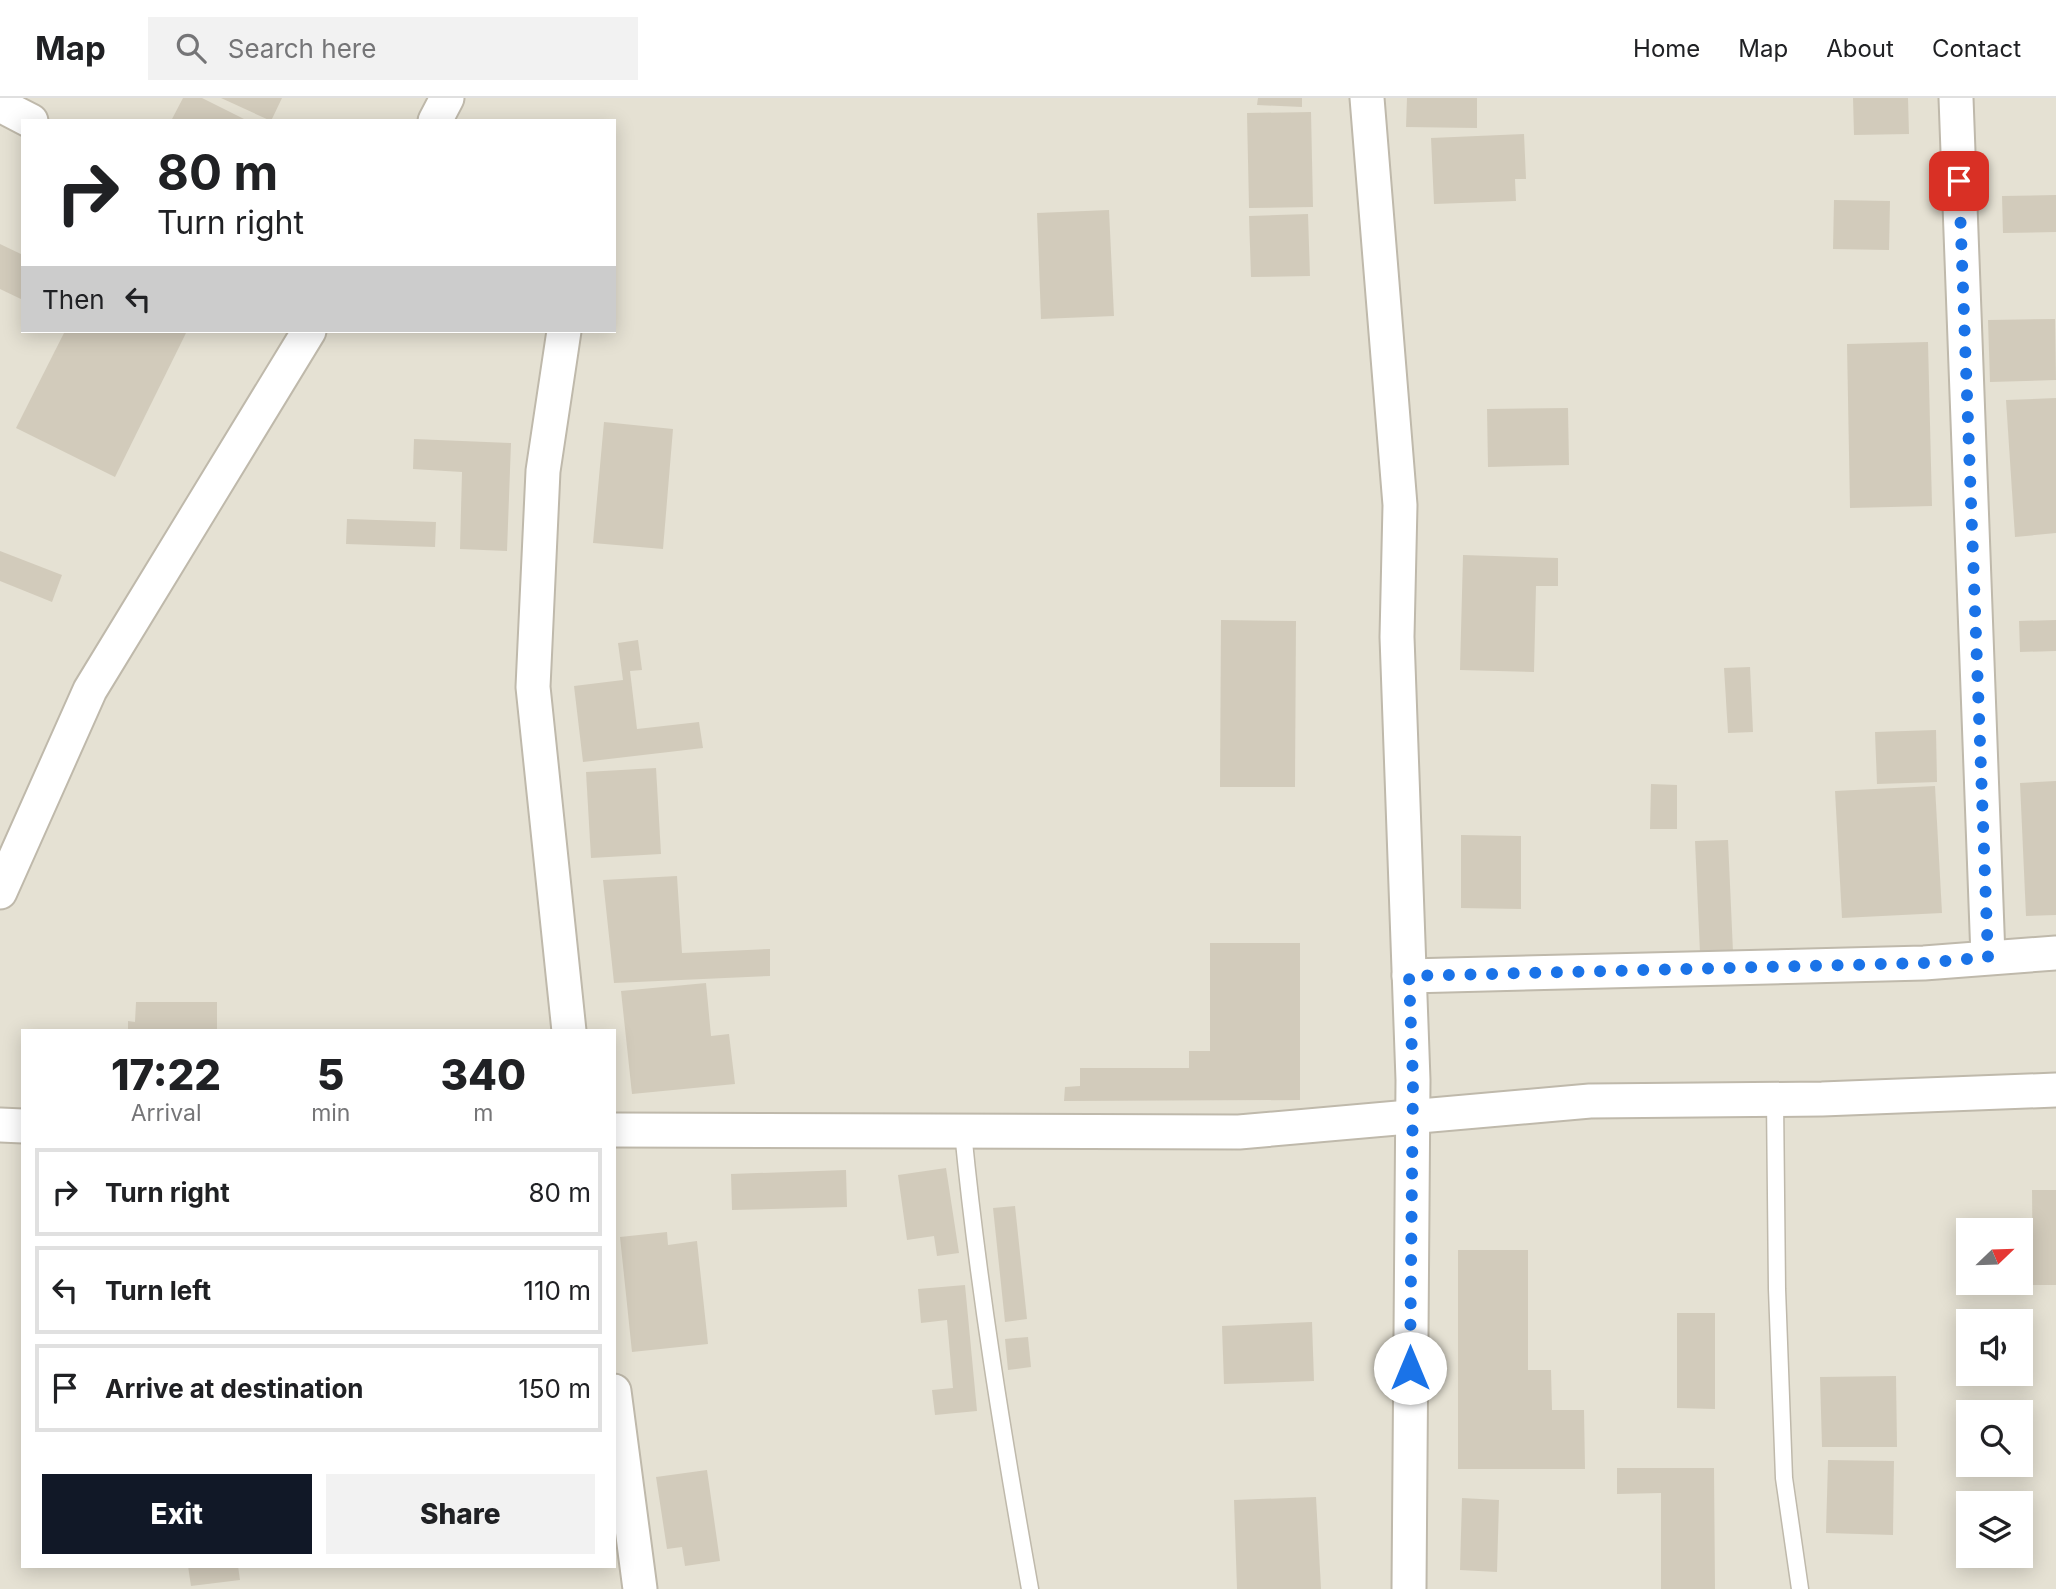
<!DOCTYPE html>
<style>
:root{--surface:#fff;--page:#f2f2f2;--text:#202124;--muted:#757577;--line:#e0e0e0;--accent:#111827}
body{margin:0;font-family:Inter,sans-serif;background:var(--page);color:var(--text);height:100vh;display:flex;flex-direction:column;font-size:26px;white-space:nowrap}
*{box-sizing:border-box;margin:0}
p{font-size:23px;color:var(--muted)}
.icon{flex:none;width:38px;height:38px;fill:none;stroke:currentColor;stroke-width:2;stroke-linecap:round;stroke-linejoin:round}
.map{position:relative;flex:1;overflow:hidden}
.drawer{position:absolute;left:21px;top:931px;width:595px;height:539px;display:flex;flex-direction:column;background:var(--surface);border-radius:0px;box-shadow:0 4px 18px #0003}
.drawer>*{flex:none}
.hud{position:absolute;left:21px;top:21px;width:595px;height:214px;border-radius:0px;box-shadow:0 4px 18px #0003;background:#fff;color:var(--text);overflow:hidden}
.needle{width:46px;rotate:67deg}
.tools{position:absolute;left:1956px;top:1120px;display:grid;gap:14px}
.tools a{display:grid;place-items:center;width:77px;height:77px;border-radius:0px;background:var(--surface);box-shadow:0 4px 18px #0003;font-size:35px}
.pin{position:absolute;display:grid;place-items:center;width:60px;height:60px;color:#fff;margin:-30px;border-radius:14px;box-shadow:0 4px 10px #0006}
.me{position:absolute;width:77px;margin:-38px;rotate:0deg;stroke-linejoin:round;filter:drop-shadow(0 0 5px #0008)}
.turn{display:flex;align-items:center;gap:24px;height:147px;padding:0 21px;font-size:32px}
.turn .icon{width:91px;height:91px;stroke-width:2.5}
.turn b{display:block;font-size:49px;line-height:60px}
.then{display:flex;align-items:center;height:66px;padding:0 21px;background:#0003;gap:14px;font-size:26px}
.eta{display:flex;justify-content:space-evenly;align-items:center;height:119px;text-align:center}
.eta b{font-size:42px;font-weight:800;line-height:49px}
.primary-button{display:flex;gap:14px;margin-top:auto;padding:14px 21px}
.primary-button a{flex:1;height:80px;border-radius:0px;background:var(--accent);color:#fff;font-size:28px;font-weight:800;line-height:80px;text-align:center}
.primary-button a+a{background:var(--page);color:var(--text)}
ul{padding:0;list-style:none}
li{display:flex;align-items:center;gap:21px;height:88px;margin:0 14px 10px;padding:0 7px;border:4px solid var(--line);border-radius:0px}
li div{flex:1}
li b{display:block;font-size:26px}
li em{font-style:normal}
header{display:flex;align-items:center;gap:42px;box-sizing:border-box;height:98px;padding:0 35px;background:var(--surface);border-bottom:2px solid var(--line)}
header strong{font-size:33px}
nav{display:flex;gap:38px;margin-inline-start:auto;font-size:24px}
.search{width:490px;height:63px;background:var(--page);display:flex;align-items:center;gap:18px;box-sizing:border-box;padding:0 24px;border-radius:0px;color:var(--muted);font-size:26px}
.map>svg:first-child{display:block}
.residential{fill:#e5e1d3;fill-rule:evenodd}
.building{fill:#d2cbbb}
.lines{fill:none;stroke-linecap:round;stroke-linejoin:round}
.lane-casing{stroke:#bfb9ab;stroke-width:19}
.street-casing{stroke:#bfb9ab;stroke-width:37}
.lane{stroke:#fff;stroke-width:16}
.street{stroke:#fff;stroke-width:33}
.route{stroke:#1a73e8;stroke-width:12;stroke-dasharray:0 21.6}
</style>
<header>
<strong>Map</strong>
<div class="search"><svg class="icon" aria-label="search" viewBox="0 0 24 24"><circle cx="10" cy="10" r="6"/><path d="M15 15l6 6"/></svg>Search here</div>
<nav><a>Home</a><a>Map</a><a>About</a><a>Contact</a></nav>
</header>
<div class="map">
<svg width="2056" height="1491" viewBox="0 0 2056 1491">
<rect width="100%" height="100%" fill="#f1eee5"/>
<!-- residential -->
<path class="residential" d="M0 0H2056V1491H0ZM23 23H614V233H23ZM23 933H614V1468H23ZM1969 1132H2021V1185H1969ZM1969 1223H2021V1276H1969ZM1969 1314H2021V1367H1969ZM1969 1405H2021V1458H1969Z"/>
<!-- building -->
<g class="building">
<polygon points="183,0 202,0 248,23 171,23"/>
<polygon points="221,0 282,0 271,23"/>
<polygon points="1258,0 1302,0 1302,9 1257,7"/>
<polygon points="1407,0 1477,0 1477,30 1406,29"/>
<polygon points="1853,0 1908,0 1909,36 1854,37"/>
<polygon points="1311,14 1313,109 1249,110 1247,15"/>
<polygon points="1524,36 1526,81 1515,81 1516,103 1434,106 1431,40"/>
<polygon points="2056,97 2056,134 2003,135 2002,98"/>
<polygon points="1834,102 1890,103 1889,152 1833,151"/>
<polygon points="1109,112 1114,218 1041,221 1037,115"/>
<polygon points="1308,116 1310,178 1251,179 1249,118"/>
<polygon points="0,146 23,157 23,202 0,191"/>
<polygon points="2055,221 2056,282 1990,284 1988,222"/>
<polygon points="65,233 187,233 115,379 16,330"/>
<polygon points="1928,244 1932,408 1850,410 1847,246"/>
<polygon points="2056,300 2056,435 2015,439 2006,302"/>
<polygon points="1568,310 1569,367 1488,369 1487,311"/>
<polygon points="604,324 673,331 663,451 593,445"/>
<polygon points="414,341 511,345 507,453 460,451 462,374 413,371"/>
<polygon points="347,421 436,424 435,449 346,446"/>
<polygon points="0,453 62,477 52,504 0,483"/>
<polygon points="1463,457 1558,460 1558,488 1536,488 1534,574 1460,572"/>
<polygon points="1221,522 1296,523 1295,689 1220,689"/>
<polygon points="2056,522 2056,553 2020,554 2019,523"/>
<polygon points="638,542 642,572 630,573 637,631 699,624 703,650 583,664 574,588 623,582 618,545"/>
<polygon points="1750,569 1753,634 1728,635 1724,570"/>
<polygon points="1936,632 1937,684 1877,686 1875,634"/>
<polygon points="656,670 661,756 591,760 586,674"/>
<polygon points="2056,683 2056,817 2026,818 2020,685"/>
<polygon points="1651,686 1677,687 1677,731 1650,731"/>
<polygon points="1935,688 1942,815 1842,820 1835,693"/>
<polygon points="1461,737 1521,738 1521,811 1461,810"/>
<polygon points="1728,742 1733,854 1700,855 1695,743"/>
<polygon points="677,778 682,855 770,851 770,878 614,885 603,782"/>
<polygon points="1210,845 1300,845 1300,1002 1064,1003 1065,989 1080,988 1080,970 1189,970 1189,953 1210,953"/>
<polygon points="706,885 711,938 729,936 735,986 632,996 621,893"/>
<polygon points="136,904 217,904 217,933 128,933 128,923 135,924"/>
<polygon points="946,1070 959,1155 937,1158 934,1138 907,1142 898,1077"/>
<polygon points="846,1072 847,1109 732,1112 731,1076"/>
<polygon points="2032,1092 2056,1092 2056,1187 2033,1187"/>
<polygon points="1015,1108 1027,1221 1005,1224 993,1110"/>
<polygon points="667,1134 668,1147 697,1143 708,1246 632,1254 620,1139"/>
<polygon points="1458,1152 1528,1152 1528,1272 1551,1272 1552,1312 1584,1312 1585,1371 1458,1371"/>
<polygon points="965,1187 977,1313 935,1317 932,1292 953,1290 947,1222 921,1225 918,1191"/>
<polygon points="1677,1215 1715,1215 1715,1311 1677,1310"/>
<polygon points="1312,1224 1314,1283 1224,1286 1222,1228"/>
<polygon points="1028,1239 1031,1269 1008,1272 1005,1241"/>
<polygon points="1896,1278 1897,1349 1822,1349 1820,1279"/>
<polygon points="1828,1362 1894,1363 1893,1437 1826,1435"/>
<polygon points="1617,1370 1714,1370 1715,1491 1661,1491 1661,1395 1617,1396"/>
<polygon points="707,1372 720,1463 685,1468 682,1449 667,1451 656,1379"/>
<polygon points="1316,1399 1321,1491 1237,1491 1234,1402"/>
<polygon points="1462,1400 1499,1402 1497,1474 1460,1472"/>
<polygon points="188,1468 238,1468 240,1482 191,1488"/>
</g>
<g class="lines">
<defs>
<g id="lane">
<polyline points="1775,1001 1777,1191 1784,1380 1800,1491"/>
<path d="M963 1034C978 1187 1003 1340 1030 1491"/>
</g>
<g id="street">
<polyline points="1367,0 1400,407 1397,539 1413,982 1409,1491"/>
<polyline points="1956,0 1988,859"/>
<polyline points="0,7 31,23"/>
<polyline points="435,23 447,0"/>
<polyline points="564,233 543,373 533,589 569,933"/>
<polyline points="0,794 90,592 309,233"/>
<polyline points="1409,878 1924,865 2056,855"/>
<polyline points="0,1027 23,1028"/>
<polyline points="614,1032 1239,1034 1590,1003 1822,1001 2056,992"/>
<polyline points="614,1293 640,1491"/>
</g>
</defs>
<!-- lane casing -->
<use href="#lane" class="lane-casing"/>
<!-- street casing -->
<use href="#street" class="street-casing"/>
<!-- lane -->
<use href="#lane" class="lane"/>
<!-- street -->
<use href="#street" class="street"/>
</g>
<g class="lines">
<!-- route -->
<polyline class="route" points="1410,1270 1413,982 1409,878 1924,865 1988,859 1959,83"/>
</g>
</svg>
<div class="tools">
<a><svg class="needle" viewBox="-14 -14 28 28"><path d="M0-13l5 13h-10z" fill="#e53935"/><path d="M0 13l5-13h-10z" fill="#757577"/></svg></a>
<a><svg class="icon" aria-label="sound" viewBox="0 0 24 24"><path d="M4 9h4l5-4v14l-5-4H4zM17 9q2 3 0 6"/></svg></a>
<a><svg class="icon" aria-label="search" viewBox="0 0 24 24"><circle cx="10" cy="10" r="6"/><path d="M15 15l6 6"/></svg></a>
<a><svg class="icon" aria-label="layers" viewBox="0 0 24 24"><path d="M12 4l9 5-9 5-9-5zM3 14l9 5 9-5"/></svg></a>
</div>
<div class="pin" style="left:1959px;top:83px;background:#d93025"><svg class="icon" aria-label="arrive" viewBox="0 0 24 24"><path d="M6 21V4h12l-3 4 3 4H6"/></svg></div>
<svg class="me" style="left:1410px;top:1270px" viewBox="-20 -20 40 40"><circle r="19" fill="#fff"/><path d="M0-13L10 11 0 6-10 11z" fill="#1a73e8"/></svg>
<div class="hud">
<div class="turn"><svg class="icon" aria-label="right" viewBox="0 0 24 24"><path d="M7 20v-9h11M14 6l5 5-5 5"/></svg><div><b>80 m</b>Turn right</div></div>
<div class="then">Then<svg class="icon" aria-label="left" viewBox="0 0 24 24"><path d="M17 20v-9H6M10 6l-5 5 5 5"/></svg></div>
</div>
<section class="drawer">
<div class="eta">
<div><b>17:22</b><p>Arrival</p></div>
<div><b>5</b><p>min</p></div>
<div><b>340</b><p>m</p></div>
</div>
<ul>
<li><svg class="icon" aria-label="right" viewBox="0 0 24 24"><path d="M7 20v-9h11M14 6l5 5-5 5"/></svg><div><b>Turn right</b></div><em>80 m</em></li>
<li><svg class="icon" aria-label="left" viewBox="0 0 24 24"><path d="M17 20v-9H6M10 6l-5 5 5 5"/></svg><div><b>Turn left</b></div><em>110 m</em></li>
<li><svg class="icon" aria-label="arrive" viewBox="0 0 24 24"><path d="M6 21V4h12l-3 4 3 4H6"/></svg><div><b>Arrive at destination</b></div><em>150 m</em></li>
</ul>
<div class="primary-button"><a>Exit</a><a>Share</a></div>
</section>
</div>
